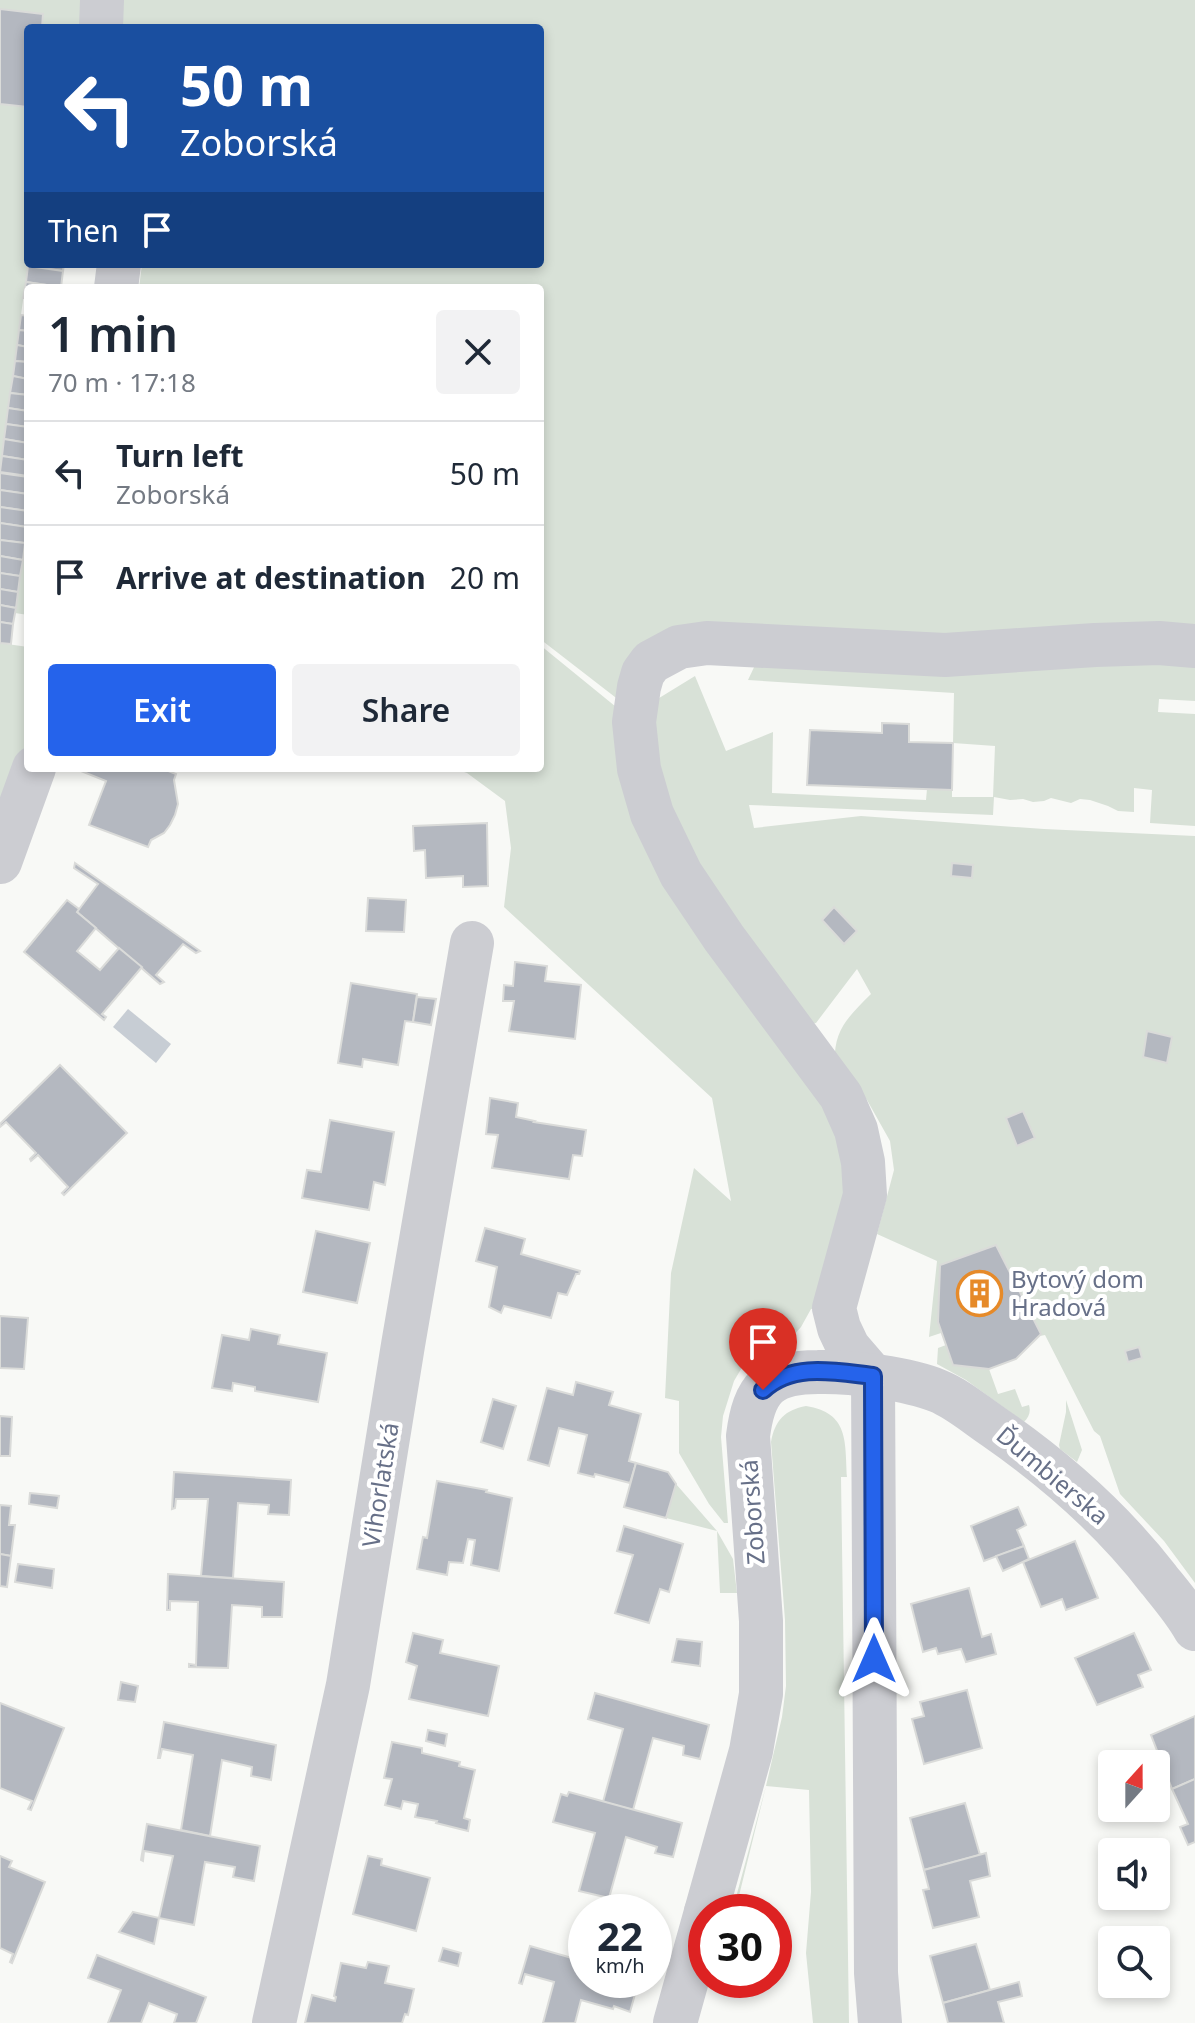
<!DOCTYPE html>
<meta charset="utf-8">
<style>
:root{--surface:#fff;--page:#f2f2f3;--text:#1f2937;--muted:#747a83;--line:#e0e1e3;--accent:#2563eb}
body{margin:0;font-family:"Noto Sans",sans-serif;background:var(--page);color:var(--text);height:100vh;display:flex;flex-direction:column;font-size:30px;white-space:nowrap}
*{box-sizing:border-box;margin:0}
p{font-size:26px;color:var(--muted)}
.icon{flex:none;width:44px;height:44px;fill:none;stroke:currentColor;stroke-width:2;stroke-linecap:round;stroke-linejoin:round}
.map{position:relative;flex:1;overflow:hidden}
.sheet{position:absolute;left:24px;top:284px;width:520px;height:488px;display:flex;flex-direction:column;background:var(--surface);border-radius:8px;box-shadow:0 4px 12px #0003}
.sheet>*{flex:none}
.hud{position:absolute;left:24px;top:24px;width:520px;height:244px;border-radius:8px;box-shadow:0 4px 12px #0003;background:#1a4fa0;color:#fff;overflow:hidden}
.needle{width:52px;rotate:21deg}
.fabs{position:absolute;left:1098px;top:1750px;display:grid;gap:16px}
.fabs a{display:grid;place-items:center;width:72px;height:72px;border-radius:8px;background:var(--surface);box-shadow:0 4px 12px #0003;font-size:40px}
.speed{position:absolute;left:568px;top:1894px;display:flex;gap:16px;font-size:40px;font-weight:700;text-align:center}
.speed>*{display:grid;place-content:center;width:104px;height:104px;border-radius:50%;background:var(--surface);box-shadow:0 4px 12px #0003;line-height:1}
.speed small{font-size:20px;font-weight:400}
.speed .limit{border:12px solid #d22;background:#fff;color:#111}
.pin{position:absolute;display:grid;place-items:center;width:68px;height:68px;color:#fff;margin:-82px -34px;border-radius:50% 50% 50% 0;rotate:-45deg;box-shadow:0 0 8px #0007}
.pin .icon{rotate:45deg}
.me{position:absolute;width:88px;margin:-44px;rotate:0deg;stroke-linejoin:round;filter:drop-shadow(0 0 6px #0008)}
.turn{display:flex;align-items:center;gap:28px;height:168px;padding:0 24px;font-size:36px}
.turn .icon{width:104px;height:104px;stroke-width:2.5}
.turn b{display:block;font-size:56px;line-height:68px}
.then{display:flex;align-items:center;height:76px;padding:0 24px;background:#0003;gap:16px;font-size:30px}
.round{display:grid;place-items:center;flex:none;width:84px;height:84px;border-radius:8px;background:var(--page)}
.summary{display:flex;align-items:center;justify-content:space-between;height:136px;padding:0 24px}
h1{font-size:48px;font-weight:600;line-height:60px}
.primary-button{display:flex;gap:16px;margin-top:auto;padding:16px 24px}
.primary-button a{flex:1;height:92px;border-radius:8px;background:var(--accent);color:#fff;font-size:32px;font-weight:600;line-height:92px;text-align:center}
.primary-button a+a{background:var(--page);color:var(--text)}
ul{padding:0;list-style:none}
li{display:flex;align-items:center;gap:24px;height:104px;padding:0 24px;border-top:2px solid var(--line)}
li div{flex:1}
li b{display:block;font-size:30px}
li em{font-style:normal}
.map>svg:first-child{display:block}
.green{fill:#d8e1d7}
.water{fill:#c7cdd4}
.building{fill:#b4b8c0;stroke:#dadbd9;stroke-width:2}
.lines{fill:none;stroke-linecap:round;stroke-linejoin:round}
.minor{stroke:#cccdd2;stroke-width:44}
.route-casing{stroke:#184099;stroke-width:20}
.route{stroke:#2563eb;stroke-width:14}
.labels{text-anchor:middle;stroke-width:8;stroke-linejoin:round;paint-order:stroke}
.poi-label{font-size:24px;fill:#677088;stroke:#fff;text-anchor:start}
.street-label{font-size:24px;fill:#677088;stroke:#fff}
</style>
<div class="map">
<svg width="1195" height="2023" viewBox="0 0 1195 2023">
<rect width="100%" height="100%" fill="#f8f9f6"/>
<!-- green -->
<g class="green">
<polygon points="0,0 1195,0 1195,638 702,636 624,704 540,639 540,288 139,288 142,264 540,264 540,28 28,28 28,263 0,471"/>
<polygon points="25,543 28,543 28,615 15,613"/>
<polygon points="0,643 28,647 28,741 24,759 0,816"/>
<polygon points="540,645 621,711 630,762 832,1116 850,1188 817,1308 811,1309 801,1327 793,1336 773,1345 744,1364 734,1381 723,1416 721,1437 728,1523 724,1523 709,1504 679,1453 679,1401 665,1398 671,1273 694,1168 731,1201 712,1098 504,907 511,848 505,801 467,773 453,768 540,768"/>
<path d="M1195 652V701L1159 699 1158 712 1195 714V826L1150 823 1152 790 1134 788V812L1118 811 1108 806 1090 800 1080 799 1071 803 1051 798 1044 801 1033 802 1023 799 1010 800 994 797 993 815 749 805 754 828 861 816 1044 829 1195 836V1583L1164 1541 1120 1494 1100 1436 1094 1431 1045 1335 1040 1336 1041 1334 996 1245 941 1265 938 1322 941 1333 929 1337 937 1261 877 1234 894 1170 890 1141 867 1100 835 1073C832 1032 844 1021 871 994L857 969 816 1023 805 1025 656 803 651 703 695 676 726 751 773 732 772 793 926 800 927 789 952 790V797H993L995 746 953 743 954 693 748 680 757 661Z"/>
<path d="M946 1345 953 1365 989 1369 998 1394 1015 1389 1022 1407 1029 1405C1031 1412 1029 1417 1024 1422L966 1380 937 1364 938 1348Z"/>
<polygon points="1066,1400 1082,1450 1077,1462 1060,1449 1059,1445 1066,1412"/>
<path d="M806 1406C849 1413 845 1441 847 1477H841L849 2023H813L806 1953 811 1892 809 1790 766 1786 735 1912H732L766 1786 782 1717 786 1686 785 1620 771 1442C775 1420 785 1410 806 1406Z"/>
<polygon points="676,1484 717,1531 733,1559 737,1593 720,1593 717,1531 666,1518"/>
</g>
<!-- water -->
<polygon class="water" points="128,1009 171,1044 156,1063 113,1027"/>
<!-- building -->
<g class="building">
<polygon points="0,9 43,14 42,28 28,28 28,107 0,104"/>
<polygon points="28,263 28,264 64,264 63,271 28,266"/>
<polygon points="28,266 63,271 61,287 26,282"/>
<polygon points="26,282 61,287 61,288 28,288 28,299 23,298"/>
<polygon points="21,315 28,316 28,331 19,330"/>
<polygon points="19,330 28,331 28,347 17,345"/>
<polygon points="17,345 28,347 28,362 15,361"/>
<polygon points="15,361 28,362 28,379 13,376"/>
<polygon points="13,376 28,379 28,395 10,393"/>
<polygon points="10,393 28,395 28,411 8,408"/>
<polygon points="8,408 28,411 28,427 6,424"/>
<polygon points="6,424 28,427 28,443 4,439"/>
<polygon points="4,439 28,443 28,460 2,456"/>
<polygon points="2,456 28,460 28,476 0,472"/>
<polygon points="0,473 28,477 28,494 0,490"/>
<polygon points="0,490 28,494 28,511 0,507"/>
<polygon points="0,507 28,511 27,527 0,523"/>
<polygon points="0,523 27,527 25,543 0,540"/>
<polygon points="0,540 25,543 23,560 0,556"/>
<polygon points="0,556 23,560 20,576 0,573"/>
<polygon points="0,573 20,576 18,592 0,589"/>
<polygon points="0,589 18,592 16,608 0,605"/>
<polygon points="0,605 16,608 13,624 0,622"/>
<polygon points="0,622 13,624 11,644 0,643"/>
<polygon points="882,723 909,724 909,742 953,743 952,790 807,785 810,730 882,733"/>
<polygon points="83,768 161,768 176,774 174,780 178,804 175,815 170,825 164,833 151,840 148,847 89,825 106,781 81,771"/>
<polygon points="487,823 488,886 463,887 463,876 426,878 425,850 414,851 413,826"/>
<polygon points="75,863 200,951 196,953 183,944 156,975 164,982 160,984 77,912 98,884 74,868"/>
<polygon points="952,863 973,865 972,878 951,876"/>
<polygon points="368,898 406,900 404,932 366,931"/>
<polygon points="67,900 79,909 77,912 96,928 77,951 100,970 119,948 142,967 102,1014 106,1017 104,1020 24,952"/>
<polygon points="834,907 857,931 844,944 822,920"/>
<polygon points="515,962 547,966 545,981 581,985 575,1039 509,1031 514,1001 503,1001 504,985 513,986"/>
<polygon points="351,983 417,994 413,1022 405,1021 398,1065 363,1059 362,1067 338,1063"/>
<polygon points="417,997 436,999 431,1025 413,1022"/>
<polygon points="1147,1031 1172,1037 1167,1063 1143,1057"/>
<polygon points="60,1065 127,1133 64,1195 62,1193 68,1187 38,1155 31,1161 30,1159 36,1153 6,1122 0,1127 0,1124"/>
<polygon points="490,1098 518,1103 516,1117 535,1121 534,1122 586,1130 582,1156 573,1155 569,1179 492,1168 498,1135 486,1134"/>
<polygon points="1023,1111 1035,1138 1017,1146 1006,1118"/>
<polygon points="330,1120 394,1132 385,1185 374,1182 369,1210 302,1198 307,1170 321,1172"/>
<polygon points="485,1228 525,1239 521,1254 580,1271 579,1274 576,1274 567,1295 558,1293 551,1318 504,1306 501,1313 489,1307 497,1267 476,1261"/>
<polygon points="316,1231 370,1243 357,1303 303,1292"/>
<polygon points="996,1245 1041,1334 1016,1359 989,1369 953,1365 938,1322 940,1265"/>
<polygon points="0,1316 28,1318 24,1369 0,1368"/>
<polygon points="251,1329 280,1335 278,1344 327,1353 318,1402 255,1391 255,1387 233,1383 232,1391 212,1388 222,1335 249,1340"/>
<polygon points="1139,1347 1142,1358 1128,1362 1125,1351"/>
<polygon points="576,1382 613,1392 609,1405 641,1414 629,1461 636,1463 630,1483 595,1474 594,1477 578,1473 587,1435 559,1428 549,1466 528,1460 547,1388 573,1395"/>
<polygon points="493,1399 516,1406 503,1449 481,1442"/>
<polygon points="0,1416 12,1417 10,1456 0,1456"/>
<polygon points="636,1463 668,1472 676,1484 666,1518 624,1507"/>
<polygon points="174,1472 291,1480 289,1515 268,1514 269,1505 238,1503 233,1578 201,1576 208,1499 176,1499 175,1508 172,1509"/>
<polygon points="437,1481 487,1490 486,1492 512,1498 499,1571 471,1565 475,1540 468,1539 463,1563 449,1562 447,1575 417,1569 423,1537 427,1538"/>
<polygon points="30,1493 59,1496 57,1508 29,1504"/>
<polygon points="0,1505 11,1506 9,1525 15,1525 11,1556 0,1554"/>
<polygon points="1018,1507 1026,1525 1017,1530 1024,1546 984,1561 971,1526"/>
<polygon points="624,1526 683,1544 669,1592 660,1589 649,1623 615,1613 633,1555 617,1551"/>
<polygon points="1075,1541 1098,1598 1066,1610 1062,1599 1041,1607 1023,1562"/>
<polygon points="1024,1546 1029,1559 1003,1571 996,1556"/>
<polygon points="0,1554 11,1556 7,1587 0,1586"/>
<polygon points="18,1564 54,1569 52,1588 15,1582"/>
<polygon points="168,1574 284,1582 282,1617 262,1617 262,1607 232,1605 228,1668 189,1667 189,1664 196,1665 198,1602 170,1601 170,1610 167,1610"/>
<polygon points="969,1588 982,1637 991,1634 996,1654 966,1662 961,1649 938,1654 936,1648 923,1652 911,1604"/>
<polygon points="413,1633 443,1640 440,1653 499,1666 488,1716 409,1699 417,1666 406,1662"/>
<polygon points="1134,1633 1151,1670 1138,1675 1143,1687 1097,1705 1075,1658"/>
<polygon points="677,1639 702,1642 700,1666 672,1662"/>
<polygon points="121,1682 138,1686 135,1702 118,1700"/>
<polygon points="967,1690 982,1748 924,1764 912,1719 924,1716 920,1702"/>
<polygon points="595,1693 709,1725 700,1759 683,1755 684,1746 653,1738 633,1810 603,1802 623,1729 588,1719"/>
<polygon points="0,1703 64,1728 31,1810 28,1809 32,1801 0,1788"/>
<polygon points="1195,1716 1195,1779 1172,1789 1151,1735"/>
<polygon points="164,1722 276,1745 271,1780 251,1776 252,1767 222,1760 210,1836 181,1830 193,1755 162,1749 160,1758 158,1758"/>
<polygon points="428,1730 447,1734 445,1746 426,1741"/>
<polygon points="392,1742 422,1748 422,1753 460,1762 459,1766 475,1770 464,1818 470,1820 468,1831 436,1823 437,1821 415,1817 418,1804 403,1801 401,1809 385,1805 392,1779 384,1778"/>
<polygon points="1195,1779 1195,1842 1188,1845 1180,1827 1188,1824 1172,1789"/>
<polygon points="569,1792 682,1823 673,1857 655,1853 657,1847 626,1837 609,1898 579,1891 595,1833 553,1822 561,1794 567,1796"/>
<polygon points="965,1803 980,1855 924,1870 910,1818"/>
<polygon points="147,1824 260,1846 254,1881 233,1877 235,1867 205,1862 194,1925 159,1918 173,1856 144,1851 143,1861 141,1860"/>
<polygon points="986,1853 990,1876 970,1881 979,1917 933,1928 923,1890 929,1889 924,1870"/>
<polygon points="0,1856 12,1861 9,1867 45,1882 12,1963 10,1962 13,1954 0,1948"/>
<polygon points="368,1856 382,1859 381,1865 430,1878 416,1931 353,1914"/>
<polygon points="133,1912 159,1918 154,1944 119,1932"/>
<polygon points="976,1944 990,1990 943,2003 930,1956"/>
<polygon points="530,1946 586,1962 586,1980 639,1980 630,2012 614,2006 613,2009 581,2000 575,2023 543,2023 554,1982 525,1974 522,1984 519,1983"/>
<polygon points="443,1948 461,1953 458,1966 439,1961"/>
<polygon points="97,1955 206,1997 196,2023 174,2023 177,2014 149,2003 141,2023 108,2023 121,1990 88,1978"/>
<polygon points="368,1962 389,1966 385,1983 414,1989 408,2015 405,2014 402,2023 305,2023 312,1995 335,2001 336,1997 334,1996 341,1963 366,1968"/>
<polygon points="1019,1982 1022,1996 998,2002 1004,2023 948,2023 943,2003"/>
</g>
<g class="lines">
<!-- minor -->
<g class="minor">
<polyline points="101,28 102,0"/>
<polyline points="116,288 119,264"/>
<polyline points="0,862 34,768"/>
<polyline points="873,1376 848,1347 839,1328 834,1308 865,1195 863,1162 856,1130 841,1096 724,938 681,874 652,814 639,769 634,722 639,687 643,673 651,662 679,647 707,643 945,655 1095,645 1159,643 1195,646"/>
<polyline points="873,1376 876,1973 880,2023"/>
<path d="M706 1912 751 1751 761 1694V1621L748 1436C754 1388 769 1372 818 1372 850 1371 909 1379 938 1391 958 1399 976 1415 994 1427 1056 1470 1113 1520 1159 1580 1172 1596 1185 1611 1195 1629"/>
<polyline points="274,2023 348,1685 403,1345 472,943"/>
<polyline points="675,2023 706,1912"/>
</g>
</g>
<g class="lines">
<defs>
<path id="route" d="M763 1390C793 1362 836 1372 873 1376L874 1659"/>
</defs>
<!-- route casing -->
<use href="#route" class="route-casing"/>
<!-- route -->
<use href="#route" class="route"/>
</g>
<!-- icons -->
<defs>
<symbol id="building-ring" viewBox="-11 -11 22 22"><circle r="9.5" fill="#fff" stroke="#e68a29" stroke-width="1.5"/><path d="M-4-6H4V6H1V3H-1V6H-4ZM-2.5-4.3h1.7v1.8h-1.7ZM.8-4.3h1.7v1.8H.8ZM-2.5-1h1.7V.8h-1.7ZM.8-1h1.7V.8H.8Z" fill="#e68a29"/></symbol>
</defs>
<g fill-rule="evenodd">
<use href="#building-ring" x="954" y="1268" width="51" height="51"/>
</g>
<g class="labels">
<!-- poi labels -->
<g class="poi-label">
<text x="1011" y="1288">Bytový dom<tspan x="1011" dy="28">Hradová</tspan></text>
</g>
<!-- street labels -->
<g class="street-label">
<text transform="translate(1052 1476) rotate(40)" y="8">Ďumbierska</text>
<text transform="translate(381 1485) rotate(-81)" y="8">Vihorlatská</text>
<text transform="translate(753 1512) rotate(-94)" y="8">Zoborská</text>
</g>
</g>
</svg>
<div class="fabs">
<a><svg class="needle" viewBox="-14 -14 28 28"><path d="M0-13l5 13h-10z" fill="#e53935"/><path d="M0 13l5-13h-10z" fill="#747a83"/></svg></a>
<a><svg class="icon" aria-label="sound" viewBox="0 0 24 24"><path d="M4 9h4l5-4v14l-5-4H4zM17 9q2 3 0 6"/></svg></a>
<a><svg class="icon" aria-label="search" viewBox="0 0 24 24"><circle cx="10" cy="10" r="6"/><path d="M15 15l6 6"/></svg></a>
</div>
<div class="speed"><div>22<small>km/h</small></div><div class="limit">30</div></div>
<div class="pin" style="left:763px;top:1390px;background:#d93025"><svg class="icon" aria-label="arrive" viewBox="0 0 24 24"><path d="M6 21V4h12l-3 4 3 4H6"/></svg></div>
<svg class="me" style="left:874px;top:1659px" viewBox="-20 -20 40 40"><path d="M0-17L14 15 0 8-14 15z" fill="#2563eb" stroke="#fff" stroke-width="4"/></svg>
<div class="hud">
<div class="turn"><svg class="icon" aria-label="left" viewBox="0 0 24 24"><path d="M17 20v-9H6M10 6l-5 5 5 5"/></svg><div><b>50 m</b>Zoborská</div></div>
<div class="then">Then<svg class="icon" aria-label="arrive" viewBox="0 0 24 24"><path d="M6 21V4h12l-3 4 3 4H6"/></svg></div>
</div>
<section class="sheet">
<div class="summary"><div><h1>1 min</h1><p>70 m · 17:18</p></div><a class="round"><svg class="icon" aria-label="close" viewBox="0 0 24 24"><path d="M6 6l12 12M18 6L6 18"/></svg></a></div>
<ul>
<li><svg class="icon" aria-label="left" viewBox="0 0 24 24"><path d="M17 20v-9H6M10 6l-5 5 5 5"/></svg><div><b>Turn left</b><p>Zoborská</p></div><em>50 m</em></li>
<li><svg class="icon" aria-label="arrive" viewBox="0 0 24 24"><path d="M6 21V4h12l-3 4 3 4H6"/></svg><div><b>Arrive at destination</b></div><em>20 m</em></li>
</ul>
<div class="primary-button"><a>Exit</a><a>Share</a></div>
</section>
</div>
